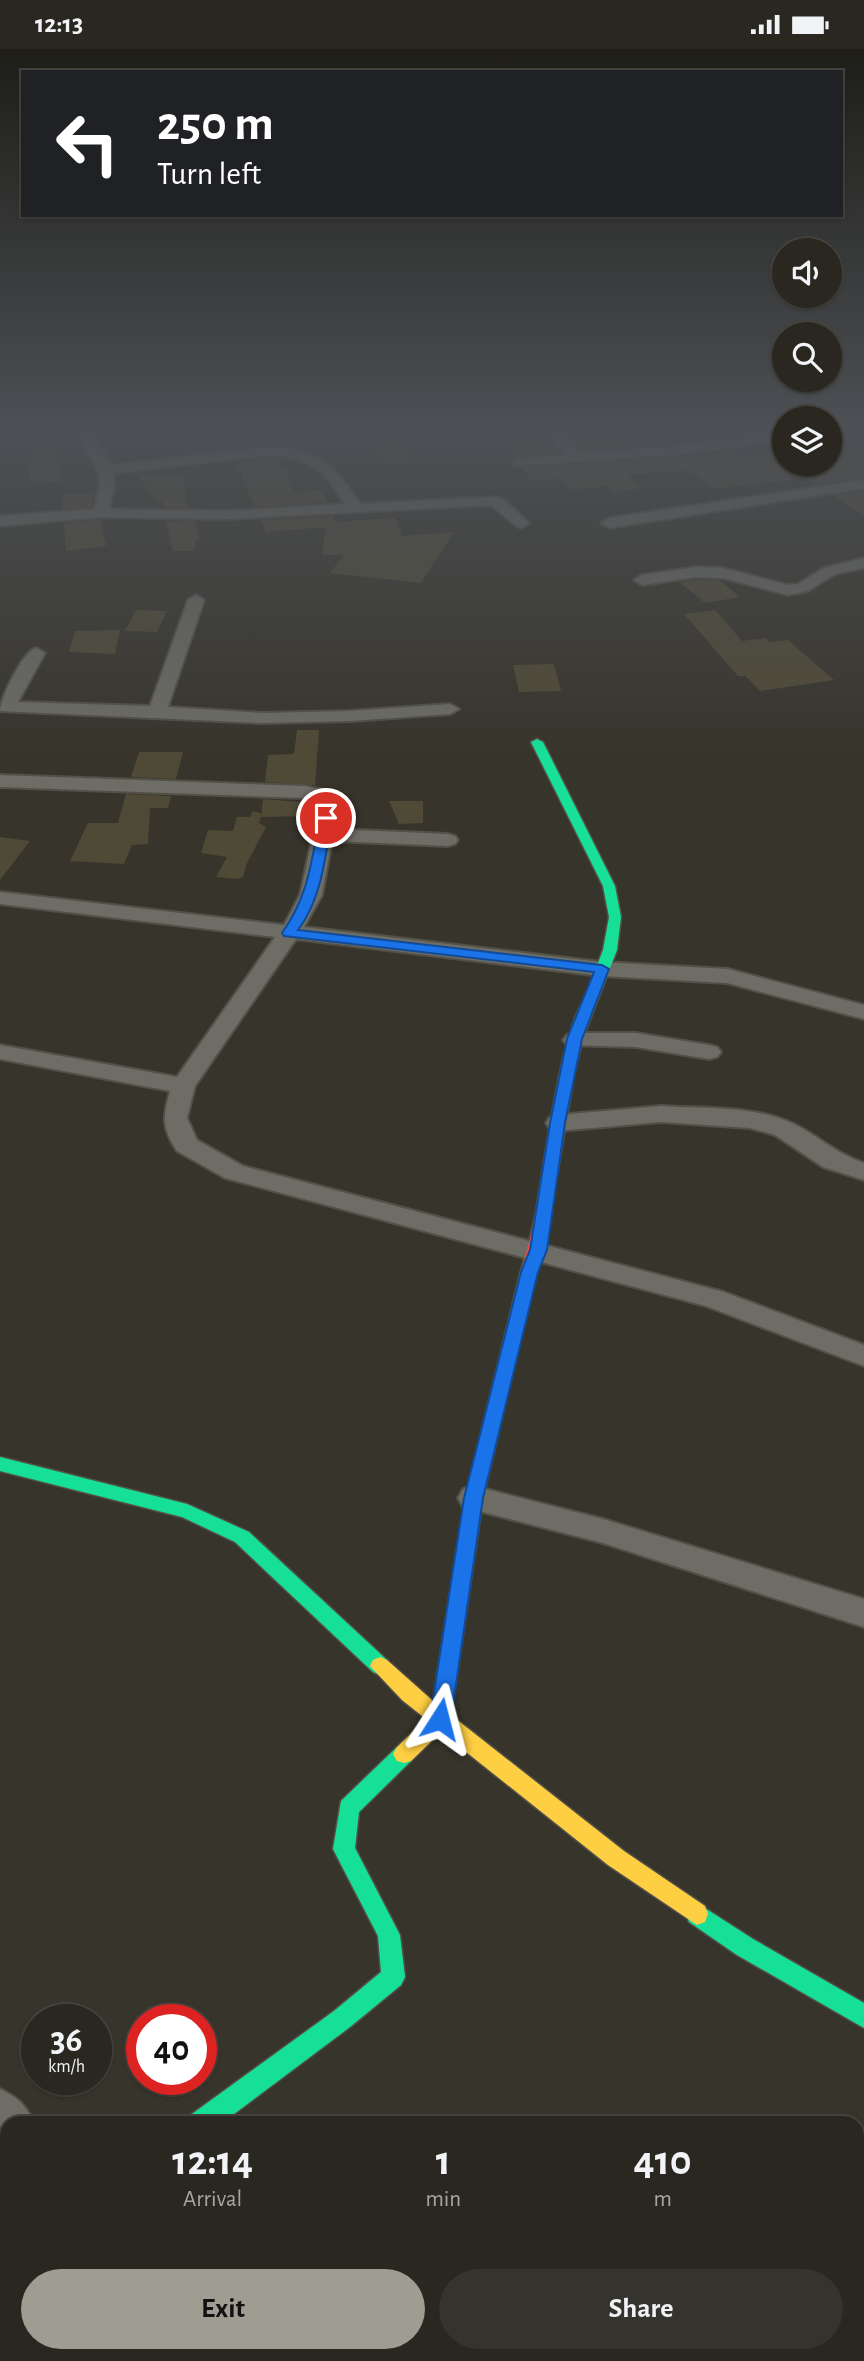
<!DOCTYPE html>
<style>
:root{--surface:#292720;--page:#35332d;--text:#f1f3f6;--muted:#a5a5a5;--line:#45443e;--accent:#9f9d92}
body{margin:0;font-family:"Alegreya Sans",sans-serif;background:var(--page);color:var(--text);height:100vh;display:flex;flex-direction:column;font-size:26px;white-space:nowrap}
*{box-sizing:border-box;margin:0}
p{font-size:23px;color:var(--muted)}
.icon{flex:none;width:38px;height:38px;fill:none;stroke:currentColor;stroke-width:2;stroke-linecap:round;stroke-linejoin:round}
.map{position:relative;flex:1;overflow:hidden}
.panel{position:absolute;left:0px;top:2067px;width:864px;height:247px;display:flex;flex-direction:column;background:var(--surface);border-radius:21px 21px 0 0;box-shadow:0 2px 5px #0004,0 0 0 2px var(--line)}
.panel>*{flex:none}
.top-card{position:absolute;left:21px;top:21px;width:822px;height:147px;border-radius:0px;box-shadow:0 2px 5px #0004,0 0 0 2px var(--line);background:#202124;color:#fff;overflow:hidden}
.controls{position:absolute;left:772px;top:189px;display:grid;gap:14px}
.controls a{display:grid;place-items:center;width:70px;height:70px;border-radius:50%;background:var(--surface);box-shadow:0 2px 5px #0004,0 0 0 2px var(--line);font-size:35px}
.speed{position:absolute;left:21px;top:1955px;display:flex;gap:14px;font-size:35px;font-weight:700;text-align:center}
.speed>*{display:grid;place-content:center;width:91px;height:91px;border-radius:50%;background:var(--surface);box-shadow:0 2px 5px #0004,0 0 0 2px var(--line);line-height:1}
.speed small{font-size:18px;font-weight:400}
.speed .limit{border:10px solid #d22;background:#fff;color:#111}
.pin{position:absolute;display:grid;place-items:center;width:60px;height:60px;color:#fff;margin:-30px;border:4px solid #fff;border-radius:50%;box-shadow:0 2px 7px #0007}
.me{position:absolute;width:77px;margin:-38px;rotate:9deg;stroke-linejoin:round;filter:drop-shadow(0 0 5px #0008)}
.turn{display:flex;align-items:center;gap:24px;height:147px;padding:0 21px;font-size:32px}
.turn .icon{width:91px;height:91px;stroke-width:2.5}
.turn b{display:block;font-size:49px;line-height:60px}
.eta{display:flex;justify-content:space-evenly;align-items:center;height:119px;text-align:center}
.eta b{font-size:42px;font-weight:700;line-height:49px}
.action{display:flex;gap:14px;margin-top:auto;padding:14px 21px}
.action a{flex:1;height:80px;border-radius:42px;background:var(--accent);color:#111;font-size:28px;font-weight:700;line-height:80px;text-align:center}
.action a+a{background:var(--page);color:var(--text)}
.status{display:flex;justify-content:space-between;align-items:center;height:49px;padding:0 35px;background:var(--surface);direction:ltr}
.status svg{height:19px;fill:currentColor}
.map>svg:first-child{display:block}
.building{fill:#4f4a36}
.lines{fill:none;stroke-linecap:round;stroke-linejoin:round}
.street-casing{stroke:#525047;stroke-width:4}
.fast-casing{stroke:#525047;stroke-width:3}
.slow-casing{stroke:#525047;stroke-width:3}
.jam-casing{stroke:#525047;stroke-width:3}
.street{fill:#6d6c65;fill-rule:evenodd}
.fast{fill:#16e098;fill-rule:evenodd}
.slow{fill:#ffcf43;fill-rule:evenodd}
.jam{fill:#f24e42;fill-rule:evenodd}
.route{fill:#1a73e8;stroke:#114b97;stroke-width:2}
</style>
<div class="status"><b>12:13</b><svg viewBox="0 0 49 12"><path d="M0 12V9h3v3zM5 12V6h3v6zM10 12V3h3v9zM15 12V0h3v12zM26 1h20v11H26zM47 4h2v5h-2z"/></svg></div>
<div class="map">
<svg width="864" height="2312" viewBox="0 0 864 2312">
<rect width="100%" height="100%" fill="#37342b"/>
<!-- building -->
<g class="building">
<polygon points="222,381 263,381 269,396 230,400"/>
<polygon points="496,381 543,381 560,404 515,409"/>
<polygon points="563,381 581,381 581,392 674,383 686,393 580,402"/>
<polygon points="395,387 402,396 410,415 385,416 374,388"/>
<polygon points="54,396 62,432 31,435 28,420 37,397"/>
<polygon points="864,397 864,429 816,435 807,429 714,440 688,421 627,426 642,439 613,443 607,437 572,441 562,429 531,432 522,419 734,403 741,408 782,401 784,415 830,415 830,403"/>
<polygon points="276,409 280,419 286,418 294,443 322,441 328,453 255,458 236,413"/>
<polygon points="183,425 187,459 163,458 162,452 157,452 138,427"/>
<polygon points="864,442 864,467 833,446"/>
<polygon points="83,444 94,444 92,458 63,460 62,445"/>
<polygon points="333,467 335,473 395,469 402,487 454,483 421,534 330,524 344,506 322,506 326,478 266,483 261,471"/>
<polygon points="100,471 106,497 66,502 64,474"/>
<polygon points="166,472 195,472 200,491 196,491 194,502 173,502"/>
<polygon points="697,531 719,531 740,548 705,554 679,533"/>
<polygon points="136,561 167,562 157,583 125,582"/>
<polygon points="715,561 742,592 766,589 769,593 788,591 834,631 760,642 745,627 738,627 684,565"/>
<polygon points="120,581 115,605 69,603 75,582"/>
<polygon points="554,615 561,642 519,643 513,616"/>
<polygon points="297,681 319,681 315,736 265,733 268,706 294,705"/>
<polygon points="139,703 183,703 176,730 131,728"/>
<polygon points="126,745 171,747 168,759 150,759 148,795 132,796 124,815 70,812 88,774 118,774"/>
<polygon points="263,750 314,754 313,767 261,768"/>
<polygon points="389,752 423,752 423,774 399,775"/>
<polygon points="253,762 262,765 259,774 266,778 247,814 243,828 238,830 216,828 227,808 201,804 208,781 233,782 237,768 250,768"/>
<polygon points="0,788 30,792 0,831"/>
</g>
<g class="lines">
<defs>
<g id="street">
<path d="M82 381H96L98 394 111 416 271 398C319 401 334 415 360 455L491 448 503 450 529 474 521 479 516 477 491 456 228 470 100 468 0 477V467L94 460C110 410 85 419 82 381ZM271 406C312 409 324 421 345 455L228 462 109 460 114 439V424Z"/>
<polygon points="545,381 559,381 579,405 677,397 784,383 784,391 677,405 514,417 512,414 519,410 565,406"/>
<polygon points="864,431 864,439 609,479 601,474 609,469"/>
<polygon points="864,509 864,519 835,525 808,542 788,546 723,529 697,528 642,536 634,531 642,526 697,518 723,519 788,536 798,535 824,519"/>
<path d="M196 546 204 551 168 658 262 664 350 662 450 655 459 660 450 665 350 672 262 674 0 662C0 650 23 602 36 599L45 604 18 653 150 657 188 551Z"/>
<path d="M0 726 305 737 329 742 340 751 334 780 448 785 455 787 458 791 455 795 448 797 332 792 322 846 304 878 602 913 728 920 864 956V970L727 934 602 927 296 890 195 1037 187 1069 197 1091 243 1117 724 1243 864 1296V1317L706 1257 225 1129 177 1102C161 1078 163 1068 170 1042L0 1010V996L177 1028 275 888 0 855V843L284 876 300 846 320 753 305 749 0 738Z"/>
<polygon points="575,984 636,984 709,996 717,998 721,1003 717,1008 709,1010 636,998 567,996 563,991 567,986"/>
<path d="M661 1057C703 1060 755 1056 794 1075 820 1088 835 1104 864 1114V1131L823 1118 775 1086 750 1079 661 1073 558 1082 549 1079 546 1074 549 1069 558 1066Z"/>
<polygon points="474,1437 603,1470 864,1550 864,1578 603,1494 463,1458 458,1449 463,1440"/>
<path d="M0 2040C17 2048 26 2056 34 2074H7V2092L0 2089Z"/>
<polygon points="7,2192 7,2238 0,2241 0,2195"/>
</g>
<g id="fast">
<polygon points="537,690 543,693 615,837 621,868 617,901 598,950 591,954 584,950 603,901 609,868 603,837 531,693"/>
<polygon points="0,1408 187,1455 249,1483 387,1611 390,1617 387,1623 380,1626 373,1623 235,1493 182,1468 0,1422"/>
<polygon points="404,1696 411,1698 415,1705 411,1712 359,1763 355,1799 400,1886 405,1928 401,1936 350,1978 222,2074 189,2074 192,2065 334,1962 381,1923 378,1887 333,1800 341,1752 397,1698"/>
<polygon points="697,1854 753,1890 864,1954 864,1979 737,1906 689,1873 686,1865 689,1857"/>
</g>
<polygon id="slow" points="528,1219 536,1225 483,1449 451,1666 624,1802 705,1857 708,1865 705,1873 697,1876 608,1816 441,1683 411,1712 404,1714 397,1712 393,1705 397,1698 426,1670 402,1651 370,1617 373,1611 380,1608 387,1611 433,1652 465,1449 520,1225"/>
<path id="jam" d="M591 946 598 950 584 986 575 1020 545 1197 536 1225 528 1231 520 1225C526 1206 531 1187 535 1168 542 1134 563 954 591 946Z"/>
</defs>
<!-- street casing -->
<use href="#street" class="street-casing"/>
<!-- fast casing -->
<use href="#fast" class="fast-casing"/>
<!-- slow casing -->
<use href="#slow" class="slow-casing"/>
<!-- jam casing -->
<use href="#jam" class="jam-casing"/>
<!-- street -->
<use href="#street" class="street"/>
<!-- fast -->
<use href="#fast" class="fast"/>
<!-- slow -->
<use href="#slow" class="slow"/>
<!-- jam -->
<use href="#jam" class="jam"/>
</g>
<!-- sky -->
<linearGradient id="sky" x2="0" y2="1"><stop stop-color="#1e1d18"/><stop offset="0.54" stop-color="#4d5055"/><stop offset="1" stop-color="#4d5055" stop-opacity="0"/></linearGradient>
<rect width="864" height="705" fill="url(#sky)"/>
<!-- route -->
<path class="route" d="M326 765 332 769C325 808 322 849 298 881L602 916 609 920 582 990 565 1074 547 1201 538 1223 483 1449 451 1670 448 1676 440 1679 433 1676 430 1670 464 1449 521 1223 530 1201 550 1074 567 990 594 923 284 887 282 884C309 846 311 813 320 769Z"/>
</svg>
<div class="controls">
<a><svg class="icon" aria-label="sound" viewBox="0 0 24 24"><path d="M4 9h4l5-4v14l-5-4H4zM17 9q2 3 0 6"/></svg></a>
<a><svg class="icon" aria-label="search" viewBox="0 0 24 24"><circle cx="10" cy="10" r="6"/><path d="M15 15l6 6"/></svg></a>
<a><svg class="icon" aria-label="layers" viewBox="0 0 24 24"><path d="M12 4l9 5-9 5-9-5zM3 14l9 5 9-5"/></svg></a>
</div>
<div class="speed"><div>36<small>km/h</small></div><div class="limit">40</div></div>
<div class="pin" style="left:326px;top:769px;background:#d93025"><svg class="icon" aria-label="arrive" viewBox="0 0 24 24"><path d="M6 21V4h12l-3 4 3 4H6"/></svg></div>
<svg class="me" style="left:440px;top:1670px" viewBox="-20 -20 40 40"><path d="M0-17L14 15 0 8-14 15z" fill="#1a73e8" stroke="#fff" stroke-width="4"/></svg>
<div class="top-card">
<div class="turn"><svg class="icon" aria-label="left" viewBox="0 0 24 24"><path d="M17 20v-9H6M10 6l-5 5 5 5"/></svg><div><b>250 m</b>Turn left</div></div>
</div>
<section class="panel">
<div class="eta">
<div><b>12:14</b><p>Arrival</p></div>
<div><b>1</b><p>min</p></div>
<div><b>410</b><p>m</p></div>
</div>
<div class="action"><a>Exit</a><a>Share</a></div>
</section>
</div>
